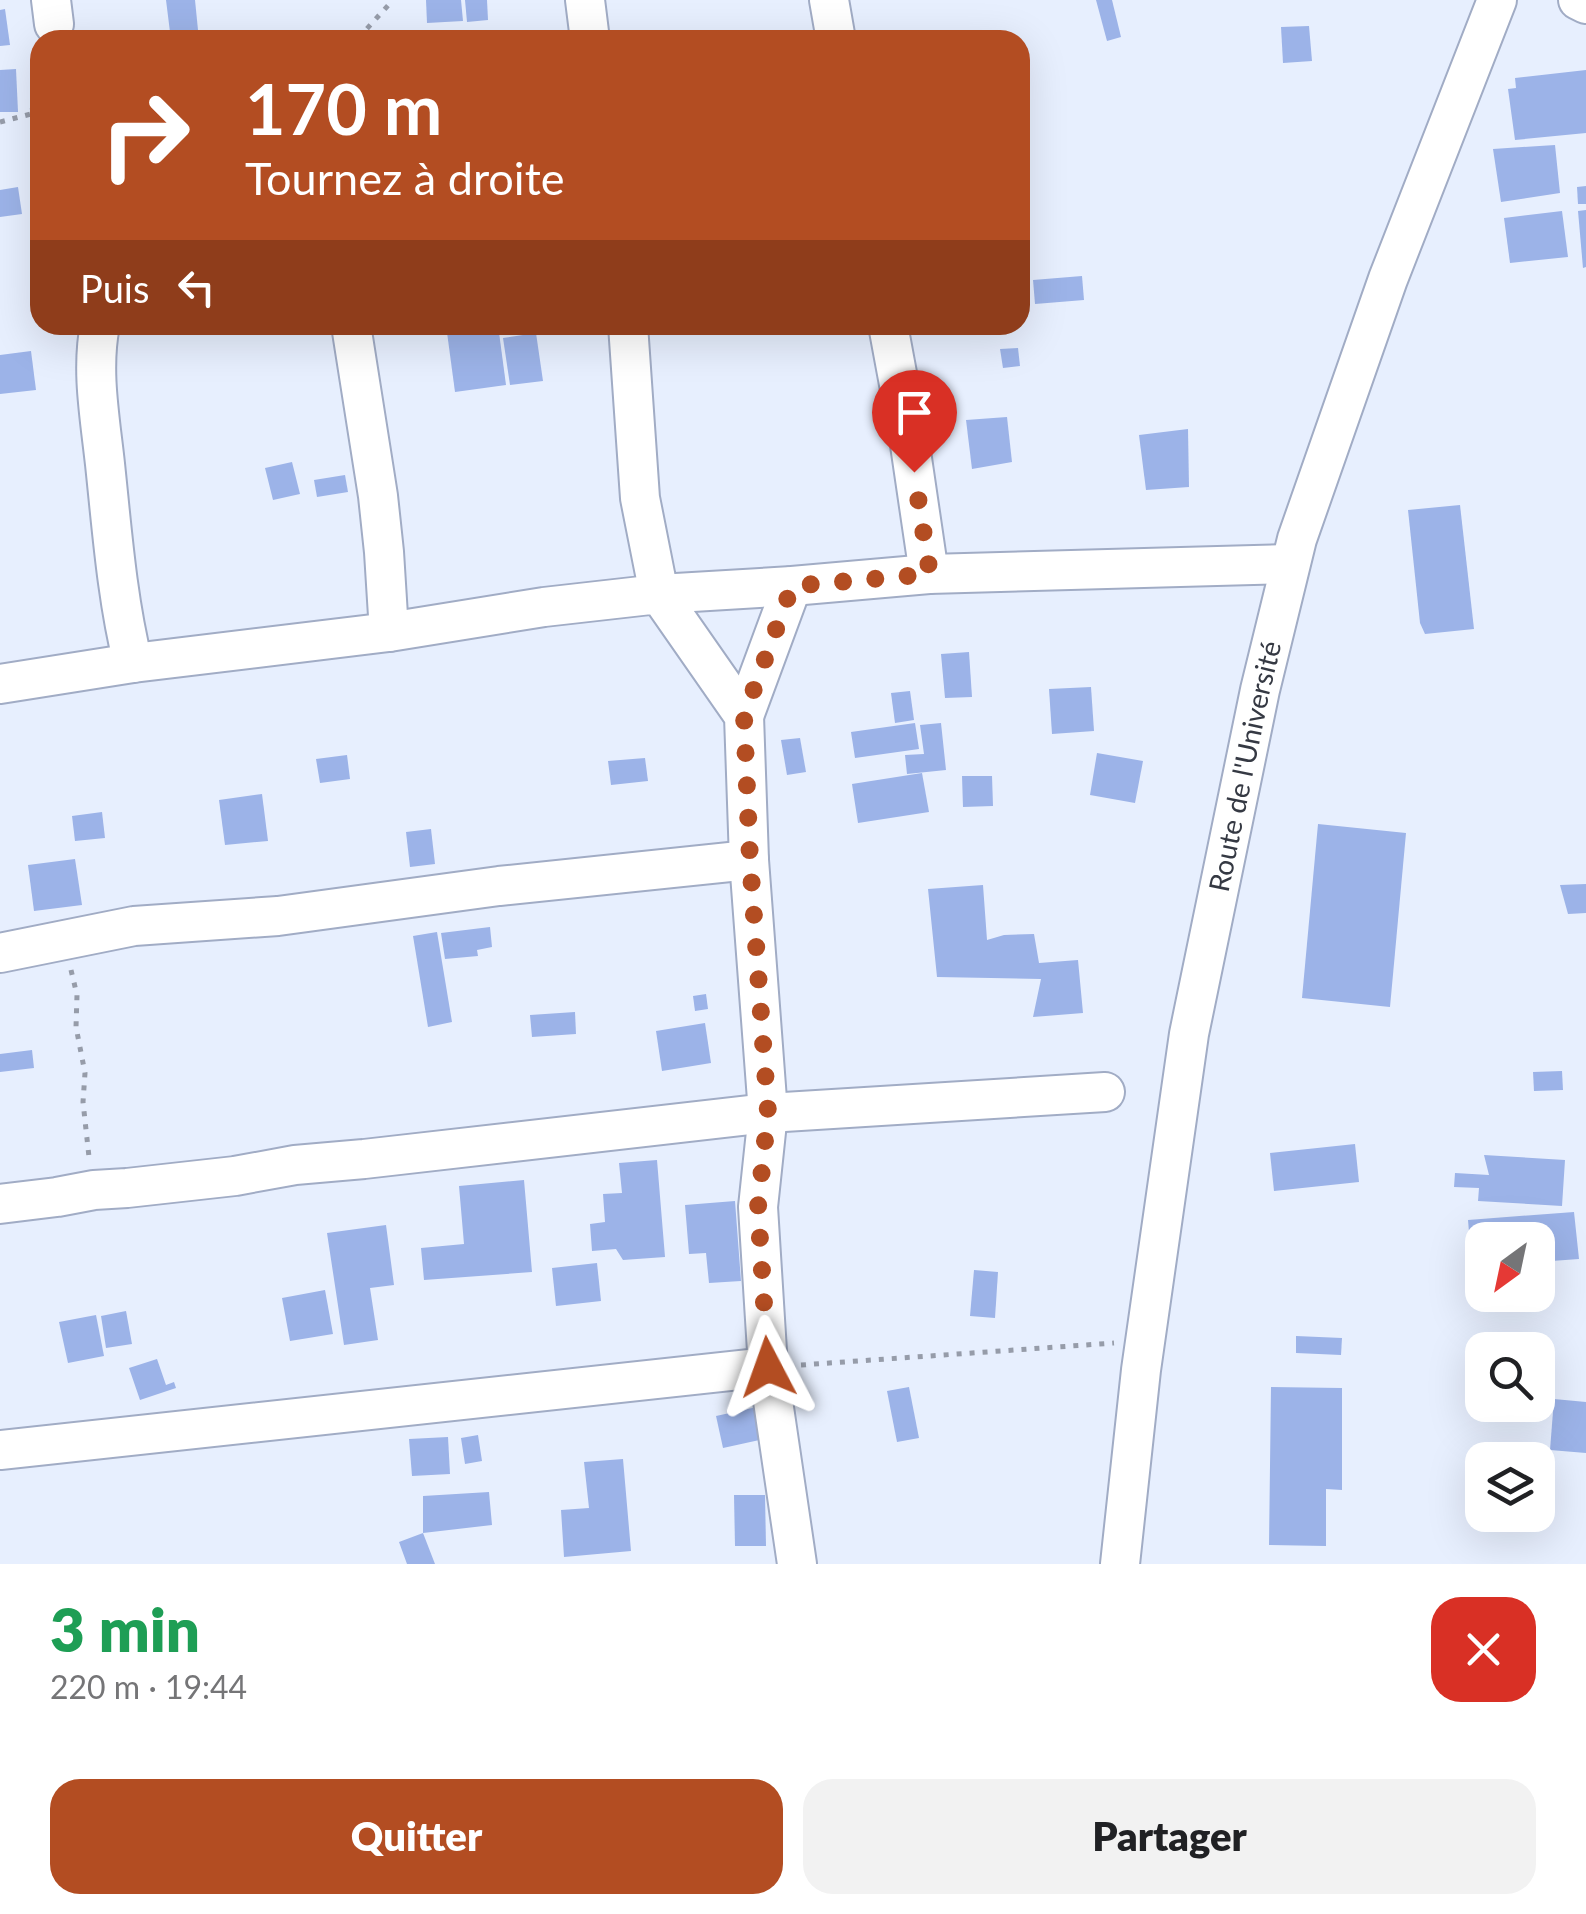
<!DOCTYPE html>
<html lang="fr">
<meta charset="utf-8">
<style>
:root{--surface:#fff;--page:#f2f2f2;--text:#202124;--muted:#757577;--accent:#b34d22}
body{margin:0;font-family:Lato,sans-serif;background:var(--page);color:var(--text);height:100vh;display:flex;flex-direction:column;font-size:38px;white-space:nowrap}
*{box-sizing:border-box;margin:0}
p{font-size:32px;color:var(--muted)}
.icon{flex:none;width:55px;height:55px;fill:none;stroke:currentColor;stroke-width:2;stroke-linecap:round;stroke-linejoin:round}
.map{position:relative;height:1564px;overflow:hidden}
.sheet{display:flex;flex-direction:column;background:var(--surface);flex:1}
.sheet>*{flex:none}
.hud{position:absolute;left:30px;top:30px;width:1000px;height:305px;border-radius:30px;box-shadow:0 10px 40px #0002;background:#b34d22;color:#fff;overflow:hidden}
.needle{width:65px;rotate:213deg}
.tools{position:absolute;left:1465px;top:1222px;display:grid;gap:20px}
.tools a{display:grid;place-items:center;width:90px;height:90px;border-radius:20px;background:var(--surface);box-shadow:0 10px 40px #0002;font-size:50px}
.pin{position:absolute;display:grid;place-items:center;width:85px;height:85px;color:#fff;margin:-102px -42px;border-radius:50% 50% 50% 0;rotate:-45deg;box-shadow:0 0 10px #0007}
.pin .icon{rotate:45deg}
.me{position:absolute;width:110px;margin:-55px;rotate:356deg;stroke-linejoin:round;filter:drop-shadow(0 0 8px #0008)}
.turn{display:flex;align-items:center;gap:35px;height:210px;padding:0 50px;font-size:45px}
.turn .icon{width:130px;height:130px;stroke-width:2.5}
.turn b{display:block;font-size:70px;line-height:85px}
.then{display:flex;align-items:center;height:95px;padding:0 50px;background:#0003;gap:20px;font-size:38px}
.round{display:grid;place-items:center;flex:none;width:105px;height:105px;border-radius:30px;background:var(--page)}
.headline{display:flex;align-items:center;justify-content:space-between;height:170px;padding:0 50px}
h1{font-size:60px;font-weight:800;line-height:75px;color:#1e9e55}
.action{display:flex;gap:20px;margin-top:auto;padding:20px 50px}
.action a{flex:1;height:115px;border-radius:30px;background:var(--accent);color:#fff;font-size:40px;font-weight:800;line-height:115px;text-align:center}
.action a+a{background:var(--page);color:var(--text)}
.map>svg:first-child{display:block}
.building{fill:#9cb3e8}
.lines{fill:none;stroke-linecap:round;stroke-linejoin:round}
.minor-casing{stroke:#a1acc5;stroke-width:42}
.path{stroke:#969ca9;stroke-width:5;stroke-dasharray:5 8;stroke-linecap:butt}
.minor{stroke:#fff;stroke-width:38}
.route{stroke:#b34d22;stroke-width:18;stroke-dasharray:0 32.4}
.labels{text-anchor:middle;stroke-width:8;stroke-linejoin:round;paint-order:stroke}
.street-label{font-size:28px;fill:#353943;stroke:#fcfcfc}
</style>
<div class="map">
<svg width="1586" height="1564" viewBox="0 0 1586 1564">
<rect width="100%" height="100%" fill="#e7effe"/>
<!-- building -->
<g class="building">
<polygon points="166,0 195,0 199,40 171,40"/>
<polygon points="426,0 461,0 463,21 427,23"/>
<polygon points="465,0 487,0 488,20 467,22"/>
<polygon points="1096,0 1112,0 1121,37 1107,41"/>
<polygon points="5,9 10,45 0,46 0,10"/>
<polygon points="1309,26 1312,61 1283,63 1281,27"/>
<polygon points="16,69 18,112 0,112 0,70"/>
<polygon points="1586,70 1586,133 1515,140 1508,89 1516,88 1515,78"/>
<polygon points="1555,145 1560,193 1501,202 1493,149"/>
<polygon points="1586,186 1586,204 1578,204 1577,187"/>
<polygon points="18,187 22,214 0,217 0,190"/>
<polygon points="1024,190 1029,231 1020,232 1020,191"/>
<polygon points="1586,210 1586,267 1583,268 1578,211"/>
<polygon points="1562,211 1568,257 1510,263 1504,218"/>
<polygon points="1082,276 1084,300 1035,304 1033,280"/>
<polygon points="446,325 498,325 506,385 455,392"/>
<polygon points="536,333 543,381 510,385 503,338"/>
<polygon points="1018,348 1020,366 1003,368 1000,349"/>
<polygon points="31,351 36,390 0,394 0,355"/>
<polygon points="1007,417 1012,462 972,469 966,420"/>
<polygon points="1188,429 1189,487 1146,490 1139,435"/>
<polygon points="292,462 300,494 273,500 265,468"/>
<polygon points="345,475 348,492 317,497 314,480"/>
<polygon points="1460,505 1474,629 1425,634 1420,623 1408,510"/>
<polygon points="969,652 972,697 945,698 941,654"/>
<polygon points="1091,687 1094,731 1052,734 1049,689"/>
<polygon points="910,691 914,720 895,723 891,693"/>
<polygon points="915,723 919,749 855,758 851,732"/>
<polygon points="941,723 946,770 907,774 905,755 924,754 920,725"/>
<polygon points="800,738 806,772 787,775 781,740"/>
<polygon points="1097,753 1143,761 1135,803 1090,795"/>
<polygon points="347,755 350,779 320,783 316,759"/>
<polygon points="645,758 648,781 611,785 608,761"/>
<polygon points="922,773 929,812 858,823 852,784"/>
<polygon points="962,776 992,776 993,806 963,807"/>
<polygon points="262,794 268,841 225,845 219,800"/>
<polygon points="102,812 105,838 75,841 72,816"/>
<polygon points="1318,824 1406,833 1390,1007 1302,998"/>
<polygon points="431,829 435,864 410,867 406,832"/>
<polygon points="75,859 82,905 34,911 28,865"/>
<polygon points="1586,884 1586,913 1568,914 1560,885"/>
<polygon points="983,885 987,940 1004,935 1034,934 1039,963 1078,960 1083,1013 1033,1017 1041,979 937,977 928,889"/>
<polygon points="490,927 492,947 477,950 478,956 445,959 441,933"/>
<polygon points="437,932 452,1022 428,1027 413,936"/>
<polygon points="706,994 708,1009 695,1011 693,996"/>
<polygon points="575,1012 576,1034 532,1037 530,1015"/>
<polygon points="705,1023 711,1063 662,1071 656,1031"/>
<polygon points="32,1050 34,1068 0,1072 0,1054"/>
<polygon points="1562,1071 1563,1090 1534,1091 1533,1072"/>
<polygon points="1355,1144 1359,1182 1274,1191 1270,1153"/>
<polygon points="1484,1155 1565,1160 1562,1206 1478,1201 1479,1188 1454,1187 1455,1173 1489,1175"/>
<polygon points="657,1160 665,1257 623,1260 616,1249 592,1251 590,1224 605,1222 603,1194 622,1193 619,1163"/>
<polygon points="524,1180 532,1272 424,1280 421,1248 464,1244 459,1186"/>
<polygon points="735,1201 741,1281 709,1283 706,1253 689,1254 685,1205"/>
<polygon points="1574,1212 1579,1259 1538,1262 1538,1240 1482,1240 1482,1267 1472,1268 1468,1220"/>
<polygon points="386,1225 394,1285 370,1288 378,1340 344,1345 327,1233"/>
<polygon points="597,1263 601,1301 556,1306 552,1268"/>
<polygon points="974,1270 998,1272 995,1318 970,1316"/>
<polygon points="325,1290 333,1334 290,1341 282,1298"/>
<polygon points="126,1311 132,1344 106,1348 101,1316"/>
<polygon points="96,1315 104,1356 68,1363 59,1322"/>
<polygon points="1296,1336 1342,1338 1341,1355 1296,1353"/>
<polygon points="157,1359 166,1385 174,1382 176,1388 140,1400 129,1368"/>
<polygon points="909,1387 919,1438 897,1442 887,1391"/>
<polygon points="1271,1387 1342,1388 1342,1490 1326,1489 1326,1546 1269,1545"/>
<polygon points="1554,1399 1586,1402 1586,1453 1550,1450"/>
<polygon points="757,1407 764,1439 723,1448 716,1416"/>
<polygon points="478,1435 482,1461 465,1464 461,1438"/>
<polygon points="448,1437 450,1474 412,1476 409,1439"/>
<polygon points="623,1459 631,1551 564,1557 561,1510 589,1508 584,1462"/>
<polygon points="489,1492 492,1525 423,1533 435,1564 407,1564 399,1542 423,1533 423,1496"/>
<polygon points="734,1495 765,1495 766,1546 735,1546"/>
</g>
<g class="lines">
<defs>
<g id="minor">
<polyline points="51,0 54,24"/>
<polyline points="585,0 590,40"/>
<polyline points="829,0 836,40"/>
<polyline points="1578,0 1586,4"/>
<path d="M100 325C91 370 100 418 105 464 112 530 117 599 133 663"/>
<polyline points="351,325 378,496 384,552 389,632"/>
<polyline points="628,325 640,498 659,594 792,586 929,574 1290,564"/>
<polyline points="888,325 909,438 929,574"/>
<polyline points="0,684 133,663 389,632 544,607 659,594 744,716 749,860 768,1113 758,1207 768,1367 797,1564"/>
<polyline points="744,716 792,586"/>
<polyline points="0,953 134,926 278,916 499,886 749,860"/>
<polyline points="0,1204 57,1197 94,1190 127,1188 235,1176 295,1165 364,1159 768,1113 1105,1092"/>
<polyline points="0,1450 768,1367"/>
<path id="s1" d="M1120 1564 1141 1370 1189 1034 1260 690 1297 539 1388 279 1497 0"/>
</g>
</defs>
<!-- minor casing -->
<use href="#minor" class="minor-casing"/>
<!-- path -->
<g class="path">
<polyline points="363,40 363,33 393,0"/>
<polyline points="40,80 31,114 40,129"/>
<polyline points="0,122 31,114"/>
<polyline points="71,970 77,995 76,1027 85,1073 83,1102 89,1157"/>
<polyline points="801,1365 1114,1343"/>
</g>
<!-- minor -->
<use href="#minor" class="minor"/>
</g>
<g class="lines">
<!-- route -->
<polyline class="route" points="768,1367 758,1207 768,1112 750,860 744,716 792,586 930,574 914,472"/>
</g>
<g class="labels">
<!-- street labels -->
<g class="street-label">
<text dy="10" stroke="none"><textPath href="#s1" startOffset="808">Route de l'Université</textPath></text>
</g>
</g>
</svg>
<div class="tools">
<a><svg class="needle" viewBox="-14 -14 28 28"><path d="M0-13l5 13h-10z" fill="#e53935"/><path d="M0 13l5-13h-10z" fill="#757577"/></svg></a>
<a><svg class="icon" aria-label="search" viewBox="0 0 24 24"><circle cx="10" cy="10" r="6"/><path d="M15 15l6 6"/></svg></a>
<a><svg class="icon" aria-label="layers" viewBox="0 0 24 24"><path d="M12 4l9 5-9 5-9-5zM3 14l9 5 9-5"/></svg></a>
</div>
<div class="pin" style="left:914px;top:472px;background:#d93025"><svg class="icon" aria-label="arrive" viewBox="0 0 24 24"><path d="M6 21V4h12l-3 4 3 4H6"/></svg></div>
<svg class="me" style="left:768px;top:1367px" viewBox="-20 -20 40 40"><path d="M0-17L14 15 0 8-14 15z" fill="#b34d22" stroke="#fff" stroke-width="4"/></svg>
<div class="hud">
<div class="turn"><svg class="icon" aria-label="right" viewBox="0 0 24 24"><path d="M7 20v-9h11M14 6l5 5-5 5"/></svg><div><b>170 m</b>Tournez à droite</div></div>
<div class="then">Puis<svg class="icon" aria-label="left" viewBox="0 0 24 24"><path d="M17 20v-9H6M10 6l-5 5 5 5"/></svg></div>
</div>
</div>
<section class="sheet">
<div class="headline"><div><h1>3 min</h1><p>220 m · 19:44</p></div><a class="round" style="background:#d93025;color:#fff"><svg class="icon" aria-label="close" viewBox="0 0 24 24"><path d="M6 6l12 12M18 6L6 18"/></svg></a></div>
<div class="action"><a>Quitter</a><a>Partager</a></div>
</section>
